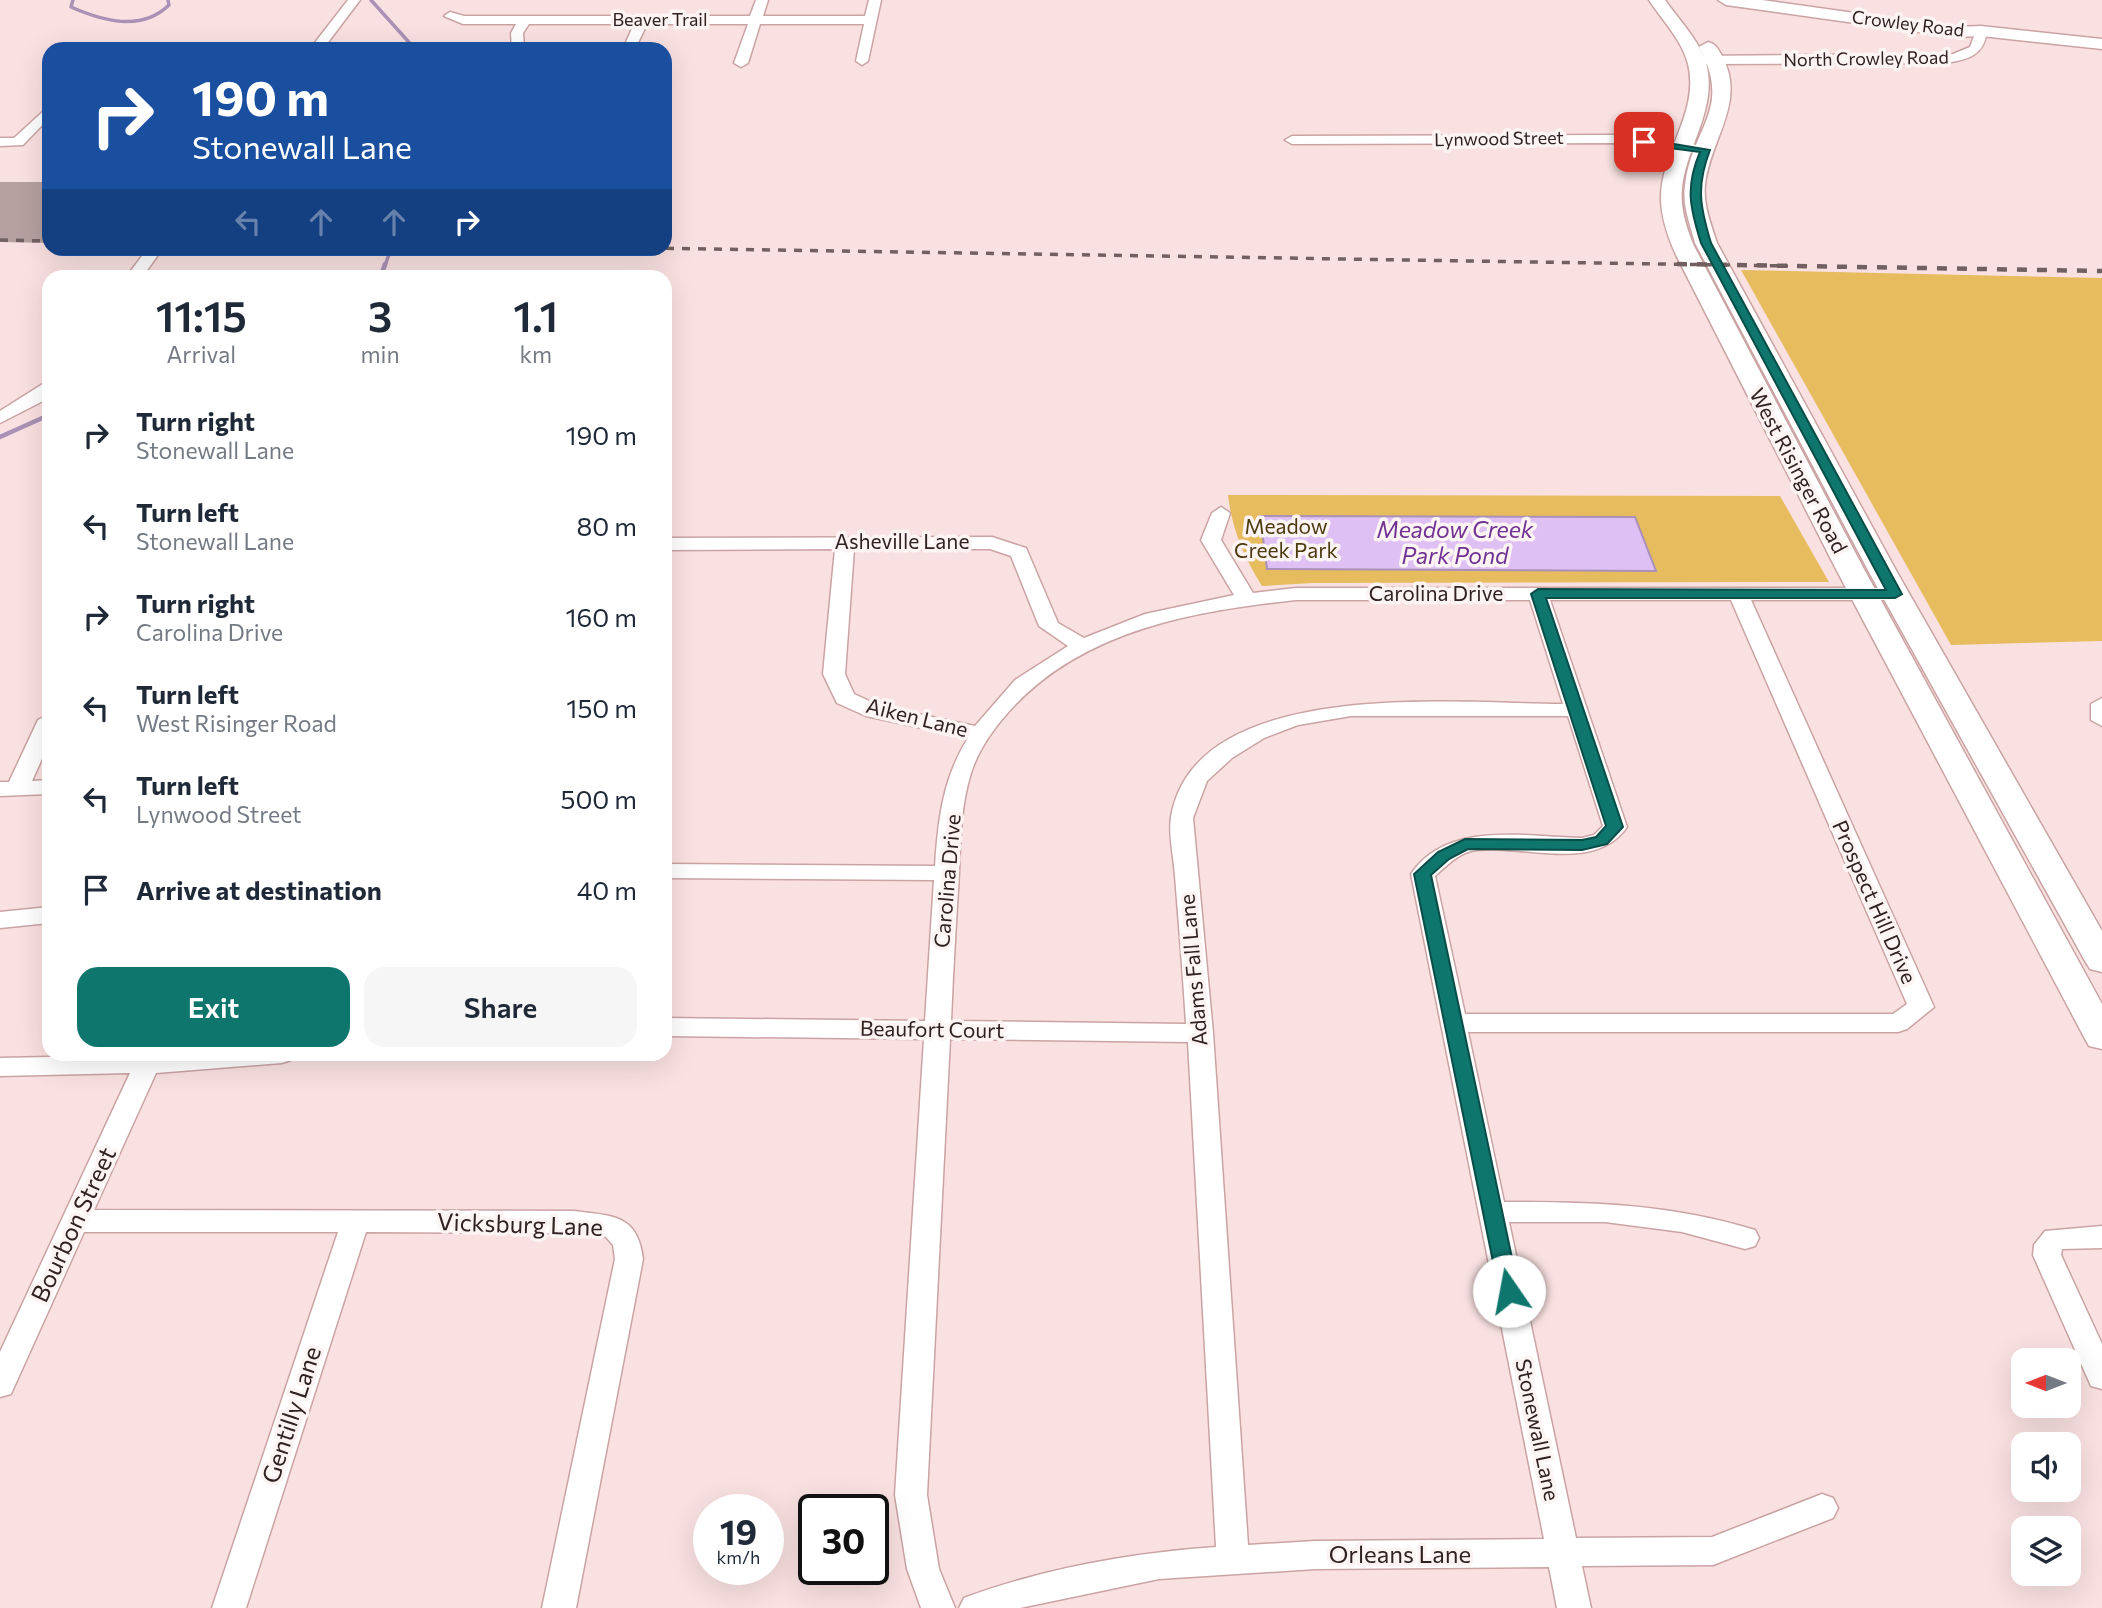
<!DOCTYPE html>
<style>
:root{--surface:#fff;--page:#f6f6f7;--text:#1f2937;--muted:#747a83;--accent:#0f766e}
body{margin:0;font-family:Commissioner,sans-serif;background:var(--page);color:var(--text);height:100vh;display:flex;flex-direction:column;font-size:26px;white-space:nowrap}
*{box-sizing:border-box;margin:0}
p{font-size:23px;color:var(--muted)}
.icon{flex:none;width:38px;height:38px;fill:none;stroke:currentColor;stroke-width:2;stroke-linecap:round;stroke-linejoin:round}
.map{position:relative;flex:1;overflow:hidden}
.side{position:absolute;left:42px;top:270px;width:630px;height:791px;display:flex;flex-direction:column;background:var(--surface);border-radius:21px;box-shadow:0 7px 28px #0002}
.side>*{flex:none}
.banner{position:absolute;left:42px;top:42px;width:630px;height:214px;border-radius:21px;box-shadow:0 7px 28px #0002;background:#1a4fa0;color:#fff;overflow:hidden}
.needle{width:46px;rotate:270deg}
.fabs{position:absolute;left:2011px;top:1348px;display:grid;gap:14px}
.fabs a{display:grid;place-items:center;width:70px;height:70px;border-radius:14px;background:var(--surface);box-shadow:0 7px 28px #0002;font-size:35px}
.speed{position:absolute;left:693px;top:1494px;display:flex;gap:14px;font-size:35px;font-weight:700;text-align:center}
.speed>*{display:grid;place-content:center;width:91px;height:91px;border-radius:50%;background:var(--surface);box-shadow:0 7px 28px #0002;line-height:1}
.speed small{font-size:18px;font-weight:400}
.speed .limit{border:4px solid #111;border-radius:10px;background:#fff;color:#111}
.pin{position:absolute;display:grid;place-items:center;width:60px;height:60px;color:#fff;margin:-30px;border-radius:14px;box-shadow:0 4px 10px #0006}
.me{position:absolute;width:77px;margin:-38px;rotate:348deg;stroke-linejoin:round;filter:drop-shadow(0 0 5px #0008)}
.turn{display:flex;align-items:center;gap:24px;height:147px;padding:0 35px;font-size:32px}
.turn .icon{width:91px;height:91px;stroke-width:2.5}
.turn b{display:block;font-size:49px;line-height:60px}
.lanes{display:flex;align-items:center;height:66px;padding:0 35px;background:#0003;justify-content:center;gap:35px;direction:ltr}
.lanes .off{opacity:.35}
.eta{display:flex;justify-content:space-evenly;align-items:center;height:119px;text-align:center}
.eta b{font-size:42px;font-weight:600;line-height:49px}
.cta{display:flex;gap:14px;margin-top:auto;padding:14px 35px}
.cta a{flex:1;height:80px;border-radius:21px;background:var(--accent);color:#fff;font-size:28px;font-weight:600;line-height:80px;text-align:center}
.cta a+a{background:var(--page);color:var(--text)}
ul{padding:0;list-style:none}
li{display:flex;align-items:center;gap:21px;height:91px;padding:0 35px}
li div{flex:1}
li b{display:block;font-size:26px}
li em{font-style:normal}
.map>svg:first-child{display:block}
.green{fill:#e6bc5f}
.water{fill:#dec0f4;stroke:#aa91b5;stroke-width:2}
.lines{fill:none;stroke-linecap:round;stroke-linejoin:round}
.stream-far1{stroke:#aa91b5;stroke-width:3.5}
.stream{stroke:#aa91b5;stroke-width:4.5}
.taxiway{fill:#b6a0a0;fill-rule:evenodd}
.runway{fill:#b6a0a0;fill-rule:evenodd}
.street-casing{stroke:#caa3a3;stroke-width:3}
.secondary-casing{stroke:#caa3a3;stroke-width:3}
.street{fill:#fff;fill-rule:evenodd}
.secondary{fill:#fff;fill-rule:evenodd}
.rail-far1{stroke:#726060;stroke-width:3.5;stroke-dasharray:8 8;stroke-linecap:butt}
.rail{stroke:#726060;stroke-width:4.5;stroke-dasharray:10 10;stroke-linecap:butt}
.route{fill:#0f766e;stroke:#0a4d48;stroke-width:2}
.labels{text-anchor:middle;stroke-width:7;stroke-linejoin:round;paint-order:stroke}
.far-street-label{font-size:18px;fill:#312222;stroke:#fcf3f3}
.street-label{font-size:21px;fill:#312222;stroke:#fcf3f3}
.park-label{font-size:21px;fill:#4c3a0e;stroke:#fcf3f3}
.water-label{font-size:23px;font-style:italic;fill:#703193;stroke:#fcf3f3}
.near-street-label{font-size:24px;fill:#312222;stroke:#fcf3f3}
</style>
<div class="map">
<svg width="2102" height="1608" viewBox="0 0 2102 1608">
<rect width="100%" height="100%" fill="#fae1e1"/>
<!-- green -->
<g class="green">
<polygon points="1741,270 2102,278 2102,641 1951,645"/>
<path d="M1228 495 1780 496 1829 582 1313 583 1262 586C1244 557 1232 530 1228 495Z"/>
</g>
<!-- water -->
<polygon class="water" points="1260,516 1635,517 1656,571 1267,569"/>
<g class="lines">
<!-- stream-far1 -->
<g class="stream-far1">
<path d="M73 0 71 7C103 21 141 32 169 5L168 0"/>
<polyline points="371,0 415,49"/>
<polyline points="385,266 391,248"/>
</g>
<!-- stream -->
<g class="stream">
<polyline points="381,276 385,264"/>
<polyline points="0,437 49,415"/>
</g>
<!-- taxiway -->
<rect class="taxiway" x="0" y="182" width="49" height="20"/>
<!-- runway -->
<polygon class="runway" points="0,192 49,193 49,243 0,242"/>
<defs>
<g id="street">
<polygon points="348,0 360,0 323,49 310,49"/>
<polygon points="756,0 768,0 763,16 865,16 869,0 881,0 868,61 862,65 856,61 864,24 760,24 748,63 741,67 734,63 748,24 647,24 635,49 623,49 634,24 529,24 523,33 524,49 512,49 511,33 516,24 463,24 444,16 450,12 464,16 750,16"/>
<path d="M1977 28 1987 31C1984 56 1967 60 1945 63L1696 64 1690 60 1696 56 1953 54 1970 47Z"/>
<polygon points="49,106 49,118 23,145 0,146 0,138 14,138"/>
<polygon points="1619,135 1705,146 1712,150 1705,154 1619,143 1292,144 1285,140 1292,136"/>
<polygon points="148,248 163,248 143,276 127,276"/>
<polygon points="49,380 49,395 45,400 0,423 0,411"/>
<path d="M1221 507 1230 513 1221 540 1253 593 1296 588H1895L1905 594 1895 600H1751L1934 1007 1907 1029 1898 1032H1468L1504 1202C1593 1202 1670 1204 1755 1230L1759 1238 1755 1246 1745 1249 1682 1232 1605 1222H1509L1576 1538 1712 1537 1822 1494 1833 1498 1838 1508 1833 1518 1713 1565 1582 1566 1591 1608H1557L1549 1567 1315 1569 1159 1579 1020 1608H959L964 1598C1045 1568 1130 1553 1216 1547L1188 1042 950 1039 927 1495 939 1569 955 1608H921L907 1569 895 1495 924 1039 665 1036V1018L925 1021 934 880 665 878V864L935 866C938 819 943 778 968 738L866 716 837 703 823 674 835 549 665 550V538L992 537 1026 548 1058 623 1084 638 1145 614 1234 595 1201 540 1212 513ZM854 549H990L1011 556 1039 626 1068 646 1015 680 975 726 880 706 854 694 845 674ZM1296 600H1530L1563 704C1460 704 1195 675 1171 817 1168 835 1174 858 1175 876 1179 925 1183 975 1186 1024L951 1021C953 972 956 922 959 873 960 840 961 805 971 773 979 748 996 725 1014 706 1087 629 1195 611 1296 600ZM1550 600H1731L1907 1004 1893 1014H1465L1435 876C1445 867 1458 854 1471 851 1519 842 1594 875 1627 827ZM1351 716H1568L1603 826 1594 835 1582 838C1527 837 1447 820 1411 874L1544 1539 1315 1541 1248 1545 1213 1033 1193 818 1207 781 1232 758 1264 738 1298 725Z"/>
<polygon points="2102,698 2102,726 2091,720 2091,704"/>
<polygon points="49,714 49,743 32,781 49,780 49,794 0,796 0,782 9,782 38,720"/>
<polygon points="49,907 49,923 0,928 0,912"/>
<path d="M195 1054H295L291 1060 282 1063 156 1073 94 1210 574 1211C612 1216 638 1214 643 1259L576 1608H542L615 1259 613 1245 606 1237 574 1233 366 1232 246 1608H212L338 1232H84L15 1385 11 1394 0 1397V1352L130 1073 0 1076V1058Z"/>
<polygon points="2102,1226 2102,1248 2062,1249 2061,1255 2102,1344 2102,1389 2091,1386 2087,1377 2033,1255 2034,1245 2045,1231"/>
</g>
<g id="secondary">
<path d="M1649 0H1665C1679 20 1699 40 1706 63 1718 108 1687 145 1682 188 1680 208 1686 227 1694 246L1865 571 2102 1004V1049L2089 1046 2084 1037 1837 571 1676 255C1668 237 1661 218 1661 198 1661 151 1700 112 1688 64 1682 40 1662 20 1649 0Z"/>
<polygon points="1718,0 1762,0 1955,27 1981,26 2102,39 2102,49 1981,36 1955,37 1726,5"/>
<path d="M1708 42C1716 44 1718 49 1722 56 1747 102 1710 139 1705 185 1703 205 1711 224 1717 243L1898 574 2102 931V972L2090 969 2085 961 1870 574 1695 243C1690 224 1682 205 1685 185 1692 126 1733 110 1699 47Z"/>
</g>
</defs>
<!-- street casing -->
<use href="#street" class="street-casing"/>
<!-- secondary casing -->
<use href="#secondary" class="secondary-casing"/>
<!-- street -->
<use href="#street" class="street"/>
<!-- secondary -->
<use href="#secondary" class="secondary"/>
<!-- rail-far1 -->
<g class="rail-far1">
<polyline points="0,240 49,241"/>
<polyline points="650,248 1788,266"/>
</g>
<!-- rail -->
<polyline class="rail" points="1677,264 2102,271"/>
</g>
<!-- route -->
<path class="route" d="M1644 139 1710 150C1696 186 1700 207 1711 243L1902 594 1895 598H1546L1623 827 1607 844 1582 850 1468 849 1449 859 1431 875 1519 1291 1516 1297H1502L1499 1291 1414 874 1438 852 1465 839 1582 840 1596 837 1606 826 1531 594 1538 589 1886 590 1701 243C1690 208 1685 187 1700 152L1640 144Z"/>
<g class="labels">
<!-- far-street labels -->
<g class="far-street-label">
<text x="660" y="26">Beaver Trail</text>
<text transform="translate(1908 24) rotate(7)" y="6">Crowley Road</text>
<text transform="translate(1866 59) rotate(-1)" y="6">North Crowley Road</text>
<text transform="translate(1499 139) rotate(-1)" y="6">Lynwood Street</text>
</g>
<!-- street labels -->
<g class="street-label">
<text transform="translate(1798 471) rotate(62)" y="7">West Risinger Road</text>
<text x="902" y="549">Asheville Lane</text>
<text x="1436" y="601">Carolina Drive</text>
<text transform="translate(917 718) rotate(14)" y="7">Aiken Lane</text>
<text transform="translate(948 881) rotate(-85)" y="7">Carolina Drive</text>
<text transform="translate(1874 902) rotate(66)" y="7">Prospect Hill Drive</text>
<text transform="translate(1194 970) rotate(-95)" y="7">Adams Fall Lane</text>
<text transform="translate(932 1030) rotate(1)" y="7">Beaufort Court</text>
<text transform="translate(1537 1430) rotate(78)" y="7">Stonewall Lane</text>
</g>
<!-- park labels -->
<g class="park-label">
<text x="1286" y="534">Meadow<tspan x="1286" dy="24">Creek Park</tspan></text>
</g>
<!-- water labels -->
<g class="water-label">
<text x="1455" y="538">Meadow Creek<tspan x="1455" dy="26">Park Pond</tspan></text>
</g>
<!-- near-street labels -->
<g class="near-street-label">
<text transform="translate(74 1225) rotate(-65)" y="8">Bourbon Street</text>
<text transform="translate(520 1225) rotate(2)" y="8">Vicksburg Lane</text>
<text transform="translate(292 1415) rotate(-72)" y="8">Gentilly Lane</text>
<text x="1400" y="1563">Orleans Lane</text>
</g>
</g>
</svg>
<div class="fabs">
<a><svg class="needle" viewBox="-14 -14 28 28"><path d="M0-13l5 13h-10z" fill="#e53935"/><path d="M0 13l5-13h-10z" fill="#747a83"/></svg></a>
<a><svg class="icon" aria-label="sound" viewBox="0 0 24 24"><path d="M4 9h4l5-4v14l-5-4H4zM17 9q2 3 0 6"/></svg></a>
<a><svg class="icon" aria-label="layers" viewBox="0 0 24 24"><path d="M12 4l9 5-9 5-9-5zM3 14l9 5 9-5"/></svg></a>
</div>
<div class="speed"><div>19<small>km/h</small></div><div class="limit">30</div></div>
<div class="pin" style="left:1644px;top:142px;background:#d93025"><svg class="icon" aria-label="arrive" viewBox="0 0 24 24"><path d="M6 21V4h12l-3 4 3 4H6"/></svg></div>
<svg class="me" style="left:1509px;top:1291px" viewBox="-20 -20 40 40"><circle r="19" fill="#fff"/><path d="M0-13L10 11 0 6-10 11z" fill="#0f766e"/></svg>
<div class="banner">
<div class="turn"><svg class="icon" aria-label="right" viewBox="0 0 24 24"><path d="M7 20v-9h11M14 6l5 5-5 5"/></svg><div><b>190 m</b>Stonewall Lane</div></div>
<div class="lanes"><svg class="icon off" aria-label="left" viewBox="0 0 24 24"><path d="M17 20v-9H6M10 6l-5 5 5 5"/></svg><svg class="icon off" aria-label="ahead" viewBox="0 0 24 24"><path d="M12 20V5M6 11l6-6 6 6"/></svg><svg class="icon off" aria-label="ahead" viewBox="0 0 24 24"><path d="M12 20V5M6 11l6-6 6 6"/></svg><svg class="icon" aria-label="right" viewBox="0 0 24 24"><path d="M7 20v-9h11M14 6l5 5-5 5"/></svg></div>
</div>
<section class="side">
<div class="eta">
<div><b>11:15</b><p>Arrival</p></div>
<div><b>3</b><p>min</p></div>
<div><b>1.1</b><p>km</p></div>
</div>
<ul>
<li><svg class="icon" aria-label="right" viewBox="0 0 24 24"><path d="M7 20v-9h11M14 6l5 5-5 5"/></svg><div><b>Turn right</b><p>Stonewall Lane</p></div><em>190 m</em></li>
<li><svg class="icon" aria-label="left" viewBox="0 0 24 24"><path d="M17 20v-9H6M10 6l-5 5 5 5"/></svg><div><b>Turn left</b><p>Stonewall Lane</p></div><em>80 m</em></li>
<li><svg class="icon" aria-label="right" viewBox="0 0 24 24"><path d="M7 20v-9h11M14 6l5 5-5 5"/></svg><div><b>Turn right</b><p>Carolina Drive</p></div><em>160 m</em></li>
<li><svg class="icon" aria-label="left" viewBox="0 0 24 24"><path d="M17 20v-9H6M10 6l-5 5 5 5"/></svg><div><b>Turn left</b><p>West Risinger Road</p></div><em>150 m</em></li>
<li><svg class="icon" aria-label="left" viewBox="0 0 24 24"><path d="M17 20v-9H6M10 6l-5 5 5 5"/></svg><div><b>Turn left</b><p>Lynwood Street</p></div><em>500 m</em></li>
<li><svg class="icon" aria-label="arrive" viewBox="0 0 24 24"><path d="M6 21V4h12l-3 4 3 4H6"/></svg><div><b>Arrive at destination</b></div><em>40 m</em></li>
</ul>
<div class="cta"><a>Exit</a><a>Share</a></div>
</section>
</div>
